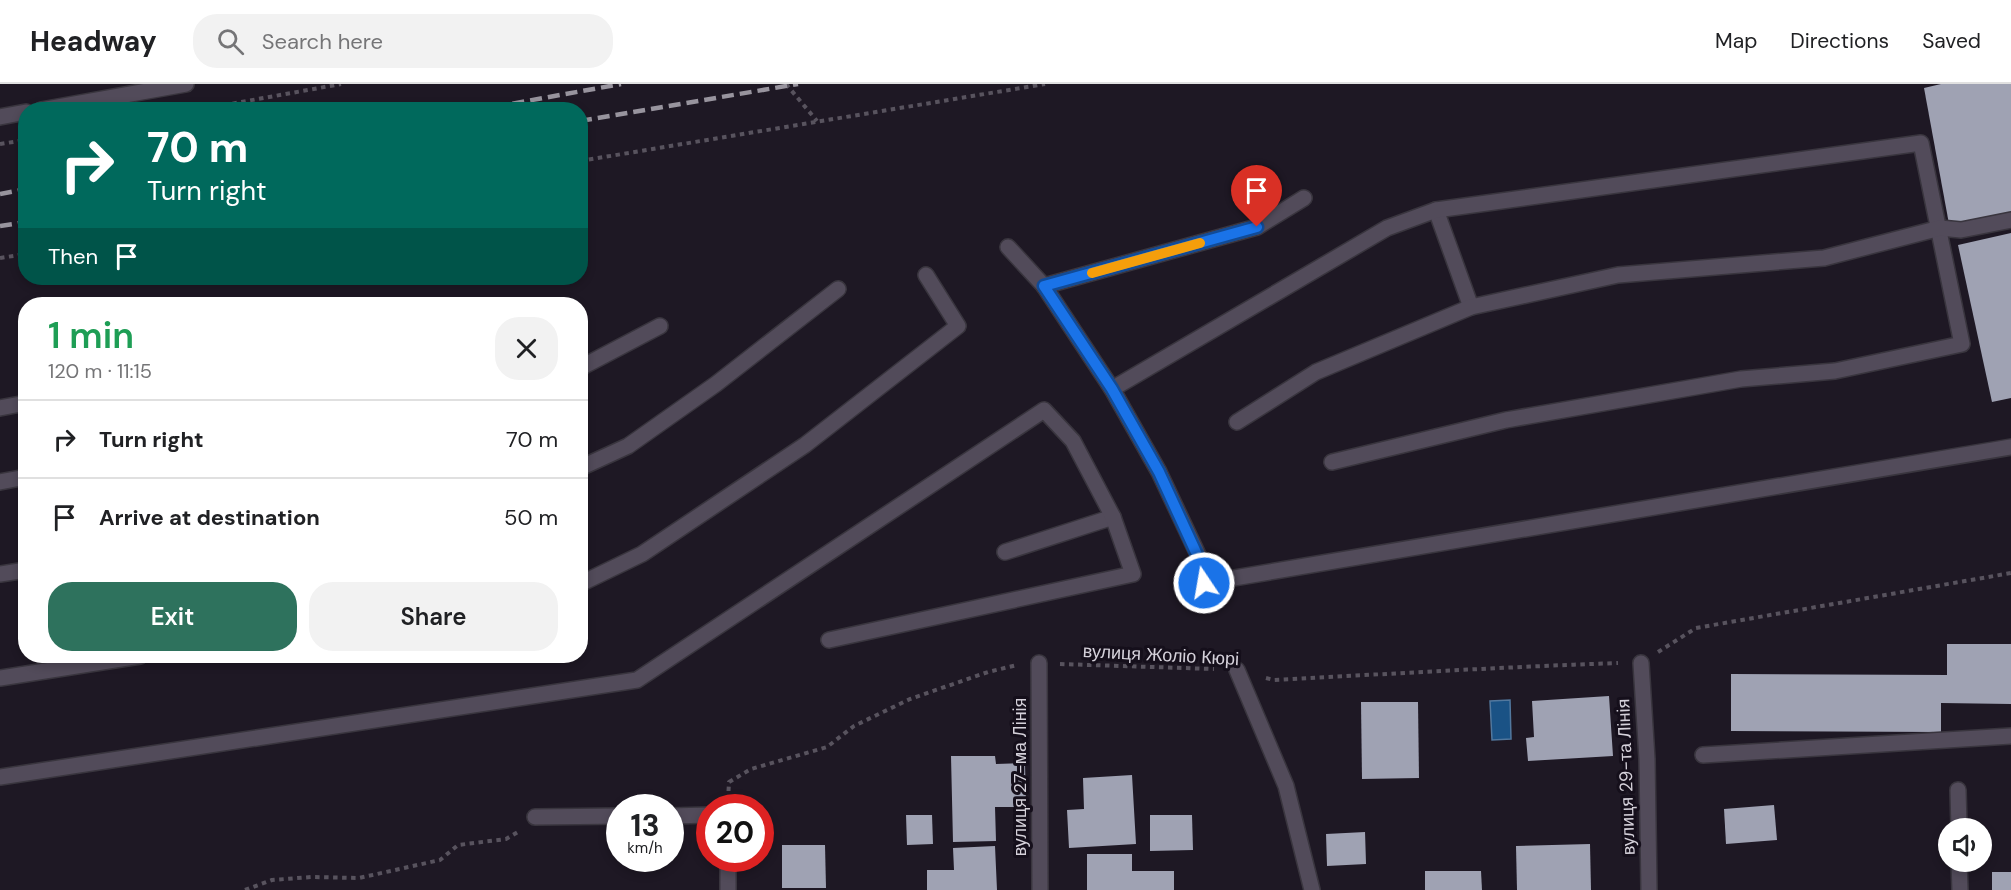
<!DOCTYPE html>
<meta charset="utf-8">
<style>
:root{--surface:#fff;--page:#f2f2f2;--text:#202124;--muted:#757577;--line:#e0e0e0;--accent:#2e725d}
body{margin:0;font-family:"DM Sans",sans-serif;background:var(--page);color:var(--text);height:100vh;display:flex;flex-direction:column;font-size:22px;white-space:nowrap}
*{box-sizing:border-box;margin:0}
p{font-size:20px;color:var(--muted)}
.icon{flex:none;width:33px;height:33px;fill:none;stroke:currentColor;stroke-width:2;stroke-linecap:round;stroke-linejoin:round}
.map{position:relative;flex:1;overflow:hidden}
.side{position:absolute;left:18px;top:213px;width:570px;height:366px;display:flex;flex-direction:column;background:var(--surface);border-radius:24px;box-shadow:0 3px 9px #0003}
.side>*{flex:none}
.banner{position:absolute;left:18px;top:18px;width:570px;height:183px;border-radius:24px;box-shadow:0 3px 9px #0003;background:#00695c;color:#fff;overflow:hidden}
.tools{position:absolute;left:1938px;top:734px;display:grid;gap:12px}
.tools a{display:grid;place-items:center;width:54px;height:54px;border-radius:50%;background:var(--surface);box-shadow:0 3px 9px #0003;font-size:30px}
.speed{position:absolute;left:606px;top:710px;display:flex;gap:12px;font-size:30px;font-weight:700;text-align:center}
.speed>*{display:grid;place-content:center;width:78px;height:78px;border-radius:50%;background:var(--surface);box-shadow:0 3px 9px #0003;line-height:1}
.speed small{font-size:15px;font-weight:400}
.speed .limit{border:9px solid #d22;background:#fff;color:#111}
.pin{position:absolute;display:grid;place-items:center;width:51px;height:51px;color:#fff;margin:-62px -26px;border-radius:50% 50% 50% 0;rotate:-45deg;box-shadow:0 0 6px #0007}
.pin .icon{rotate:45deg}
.me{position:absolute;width:66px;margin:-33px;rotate:348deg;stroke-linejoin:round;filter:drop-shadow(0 0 4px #0008)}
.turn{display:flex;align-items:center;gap:21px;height:126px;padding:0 30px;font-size:27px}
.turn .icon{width:78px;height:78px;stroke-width:2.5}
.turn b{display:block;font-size:42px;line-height:51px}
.then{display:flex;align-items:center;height:57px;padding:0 30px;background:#0003;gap:12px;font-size:22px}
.round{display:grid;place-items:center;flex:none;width:63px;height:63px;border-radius:24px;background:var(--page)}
.head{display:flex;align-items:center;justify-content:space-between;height:102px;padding:0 30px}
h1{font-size:36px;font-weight:600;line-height:45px;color:#1e9e55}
.action{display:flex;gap:12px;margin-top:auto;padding:12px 30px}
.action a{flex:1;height:69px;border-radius:24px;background:var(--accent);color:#fff;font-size:24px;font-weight:600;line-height:69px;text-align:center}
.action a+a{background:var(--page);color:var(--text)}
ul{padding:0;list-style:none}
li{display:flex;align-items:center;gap:18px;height:78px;padding:0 30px;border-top:2px solid var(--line)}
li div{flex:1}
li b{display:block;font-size:22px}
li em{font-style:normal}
header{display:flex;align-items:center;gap:36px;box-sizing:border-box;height:84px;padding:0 30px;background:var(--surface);border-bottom:2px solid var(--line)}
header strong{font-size:28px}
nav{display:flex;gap:33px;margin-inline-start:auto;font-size:21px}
.search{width:420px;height:54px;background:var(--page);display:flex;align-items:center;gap:15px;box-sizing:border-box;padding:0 21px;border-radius:24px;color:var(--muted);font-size:22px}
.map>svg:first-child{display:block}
.water{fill:#1a5285;stroke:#52789e;stroke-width:1.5}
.building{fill:#9fa2b3}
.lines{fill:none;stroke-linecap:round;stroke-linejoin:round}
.service-casing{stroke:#39353e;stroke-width:18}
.minor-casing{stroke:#39353e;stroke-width:18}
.path{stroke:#58535e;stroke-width:4;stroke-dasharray:4.5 4.5;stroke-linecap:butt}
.service{stroke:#524b5a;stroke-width:15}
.minor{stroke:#524b5a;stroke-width:15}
.rail{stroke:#98949e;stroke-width:4.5;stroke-dasharray:12 6;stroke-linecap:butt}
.route-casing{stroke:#114b97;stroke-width:15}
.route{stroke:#1a73e8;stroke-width:10}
.slow{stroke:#f59e0b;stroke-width:10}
.labels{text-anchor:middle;stroke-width:6;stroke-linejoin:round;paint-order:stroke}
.street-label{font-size:18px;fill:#d5d1da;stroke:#150f1b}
</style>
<header>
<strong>Headway</strong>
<div class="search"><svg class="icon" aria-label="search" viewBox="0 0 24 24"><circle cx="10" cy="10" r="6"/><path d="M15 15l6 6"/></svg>Search here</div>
<nav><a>Map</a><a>Directions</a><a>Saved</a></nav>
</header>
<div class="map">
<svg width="2011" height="806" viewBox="0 0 2011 806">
<rect width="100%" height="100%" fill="#1e1824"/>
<!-- water -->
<polygon class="water" points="1510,616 1511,655 1492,656 1490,617"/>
<!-- building -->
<g class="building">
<polygon points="1941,0 2011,0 2011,128 1949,140 1924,4"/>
<polygon points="2011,149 2011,314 1992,318 1958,161"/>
<polygon points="1947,560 2011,560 2011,620 1941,619 1941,648 1731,647 1731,590 1947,591"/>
<polygon points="1609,612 1613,672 1528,677 1526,654 1534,653 1532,617"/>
<polygon points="1361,618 1418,618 1419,694 1362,695"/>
<polygon points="951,672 995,672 996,680 1025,679 1026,723 995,723 996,757 953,758"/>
<polygon points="1132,691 1136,760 1069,764 1067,726 1084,725 1083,694"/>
<polygon points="1774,721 1777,756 1726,760 1724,725"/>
<polygon points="906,731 932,731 933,760 907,761"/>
<polygon points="1150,731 1192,731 1193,766 1150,767"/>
<polygon points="1365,748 1366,780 1327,782 1326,750"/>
<polygon points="1590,760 1591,806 1517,806 1516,762"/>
<polygon points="782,761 825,761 826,804 782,804"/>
<polygon points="995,762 997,806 927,806 927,786 954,786 953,764"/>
<polygon points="1087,770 1132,770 1132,787 1174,787 1174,806 1087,806"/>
<polygon points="1425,787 1481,787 1482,806 1425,806"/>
<rect x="1992" y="788" width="19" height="18"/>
</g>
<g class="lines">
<defs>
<g id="service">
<polyline points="41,26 186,0"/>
<polyline points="0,33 26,28"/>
<polyline points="1436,126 1471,223"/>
<polyline points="1008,163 1044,202 1112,305 1159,388 1201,477 1204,499 2011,363"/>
<polyline points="1044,202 1257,143 1304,114"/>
<polyline points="580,284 660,242"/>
<polyline points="1112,305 1387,144 1436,126 1921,59 1962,260 1835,287 1741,295 1506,336 1332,378"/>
<polyline points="0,324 26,319"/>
<polyline points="1237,338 1316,288 1471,223 1618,191 1824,174 1940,144 1961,146 2011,136"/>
<polyline points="580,384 628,362 716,300 838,205"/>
<polyline points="0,398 26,393"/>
<polyline points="1005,468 1113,433"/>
<polyline points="0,490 26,486"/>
<polyline points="580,500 642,470 805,361 958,242 926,191"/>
<polyline points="0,594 140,572"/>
<polyline points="0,693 637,596 1044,326 1073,357 1113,433 1133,490 829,556"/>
<polyline points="670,732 710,731"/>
<polyline points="535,733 620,732"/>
</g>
<g id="minor">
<polyline points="1039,579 1040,806"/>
<polyline points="1641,579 1647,675 1649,806"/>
<polyline points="1237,586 1286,702 1312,806"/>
<polyline points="1703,671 2011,652"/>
<polyline points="1958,706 1959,744"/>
<polyline points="728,774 728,806"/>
<polyline points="1959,777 1960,806"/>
</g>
</defs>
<!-- service casing -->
<use href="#service" class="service-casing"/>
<!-- minor casing -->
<use href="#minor" class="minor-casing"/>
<!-- path -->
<g class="path">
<polyline points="786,0 817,37"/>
<polyline points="197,26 341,0"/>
<polyline points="0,60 26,56"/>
<polyline points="580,77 1045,0"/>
<polyline points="0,174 26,170"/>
<polyline points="1658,568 1696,544 2011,489"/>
<polyline points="1060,580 1214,585"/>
<path d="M1266 594 1274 596C1388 590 1503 583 1618 579"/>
<polyline points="728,716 729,698 751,685 827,663 854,642 910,615 988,588 1017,581"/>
<polyline points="245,806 272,796 312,793 359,794 440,776 458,761 506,755 518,748"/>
</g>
<!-- service -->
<use href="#service" class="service"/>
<!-- minor -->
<use href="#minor" class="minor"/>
<!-- rail -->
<g class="rail">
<polyline points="477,26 621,0"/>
<polyline points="580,37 798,0"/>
<polyline points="0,110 26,105"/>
<polyline points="0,142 26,138"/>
</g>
</g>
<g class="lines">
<defs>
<polyline id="route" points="1204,499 1200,477 1159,388 1112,305 1044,202 1257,143"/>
</defs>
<!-- route casing -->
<use href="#route" class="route-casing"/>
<!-- route -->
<use href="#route" class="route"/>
<!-- slow -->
<polyline class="slow" points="1092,189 1200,159"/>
</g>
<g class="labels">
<!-- street labels -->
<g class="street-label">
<text transform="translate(1161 571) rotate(3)" y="6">вулиця Жоліо Кюрі</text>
<text transform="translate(1020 693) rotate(-90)" y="6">вулиця 27-ма Лінія</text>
<text transform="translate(1626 693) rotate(-92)" y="6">вулиця 29-та Лінія</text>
</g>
</g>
</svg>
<div class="tools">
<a><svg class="icon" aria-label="sound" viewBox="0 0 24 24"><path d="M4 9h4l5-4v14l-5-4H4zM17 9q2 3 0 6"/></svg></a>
</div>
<div class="speed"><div>13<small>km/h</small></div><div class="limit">20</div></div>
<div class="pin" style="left:1257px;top:143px;background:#d93025"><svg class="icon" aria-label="arrive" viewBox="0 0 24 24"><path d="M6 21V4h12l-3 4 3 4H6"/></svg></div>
<svg class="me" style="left:1204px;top:499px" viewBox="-20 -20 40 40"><circle r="17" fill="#1a73e8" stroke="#fff" stroke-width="3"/><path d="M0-11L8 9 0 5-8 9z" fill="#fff"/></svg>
<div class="banner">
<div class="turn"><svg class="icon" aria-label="right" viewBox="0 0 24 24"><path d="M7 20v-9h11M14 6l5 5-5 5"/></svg><div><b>70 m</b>Turn right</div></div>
<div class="then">Then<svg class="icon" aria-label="arrive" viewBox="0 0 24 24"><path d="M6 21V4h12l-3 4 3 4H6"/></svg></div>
</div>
<section class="side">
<div class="head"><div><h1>1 min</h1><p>120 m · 11:15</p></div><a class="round"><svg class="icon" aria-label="close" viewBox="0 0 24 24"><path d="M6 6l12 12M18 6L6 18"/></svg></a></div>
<ul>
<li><svg class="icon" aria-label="right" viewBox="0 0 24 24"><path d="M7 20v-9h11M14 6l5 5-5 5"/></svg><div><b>Turn right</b></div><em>70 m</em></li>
<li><svg class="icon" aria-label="arrive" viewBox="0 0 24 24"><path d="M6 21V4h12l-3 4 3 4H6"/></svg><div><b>Arrive at destination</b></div><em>50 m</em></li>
</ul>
<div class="action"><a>Exit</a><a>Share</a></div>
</section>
</div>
